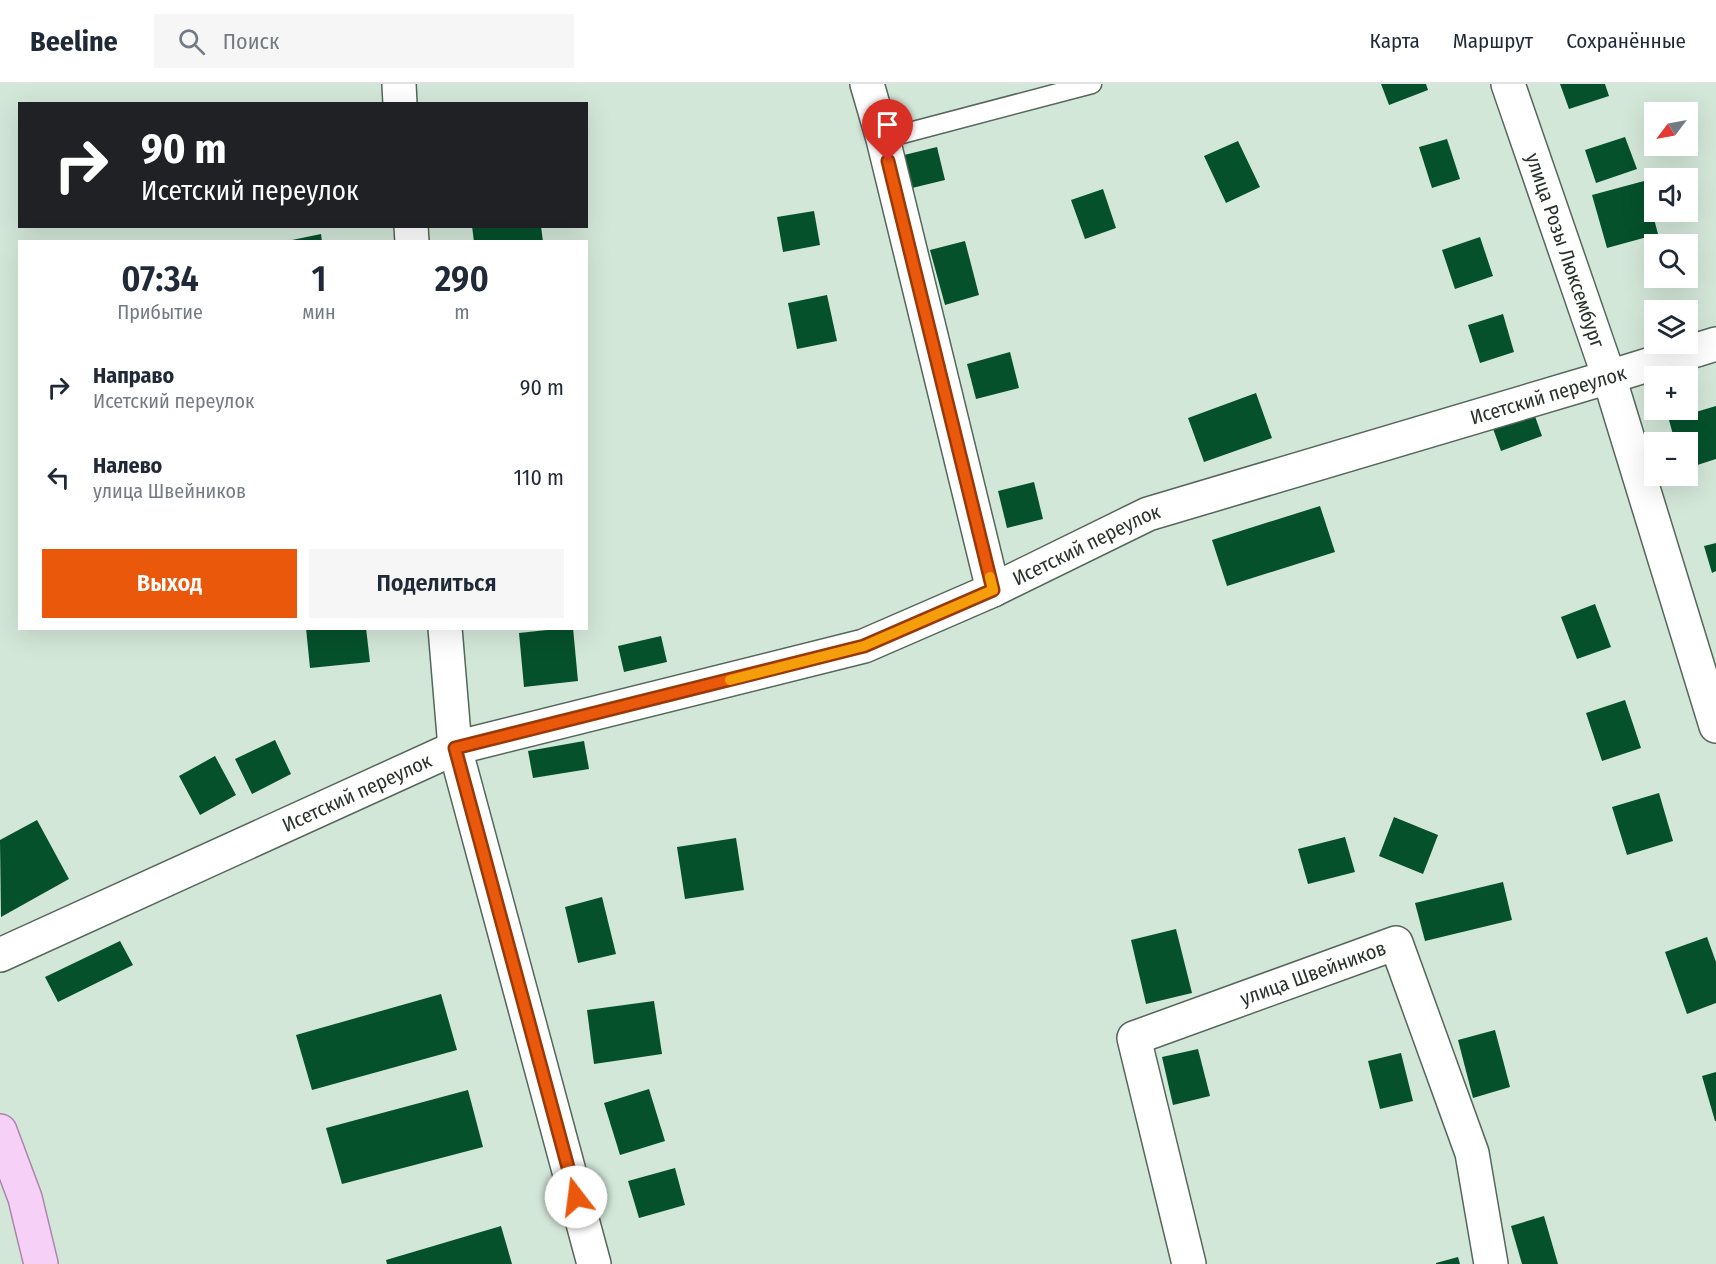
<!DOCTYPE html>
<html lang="ru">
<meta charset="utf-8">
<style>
:root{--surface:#fff;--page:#f6f6f7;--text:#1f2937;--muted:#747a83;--line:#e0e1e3;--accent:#ea580c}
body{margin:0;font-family:"Fira Sans Condensed",sans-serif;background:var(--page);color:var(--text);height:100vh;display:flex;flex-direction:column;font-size:22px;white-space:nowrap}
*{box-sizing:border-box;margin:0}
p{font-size:20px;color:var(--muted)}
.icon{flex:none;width:33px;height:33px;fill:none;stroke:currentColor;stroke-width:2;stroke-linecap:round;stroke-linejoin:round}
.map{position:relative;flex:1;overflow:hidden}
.details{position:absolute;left:18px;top:156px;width:570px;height:390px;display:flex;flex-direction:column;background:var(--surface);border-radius:0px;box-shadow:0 6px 24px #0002}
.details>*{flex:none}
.top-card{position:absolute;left:18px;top:18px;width:570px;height:126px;border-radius:0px;box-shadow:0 6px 24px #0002;background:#202124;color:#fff;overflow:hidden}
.needle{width:39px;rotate:238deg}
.controls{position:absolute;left:1644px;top:18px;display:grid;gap:12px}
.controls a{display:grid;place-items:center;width:54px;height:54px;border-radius:0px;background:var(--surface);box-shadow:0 6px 24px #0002;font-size:30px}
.pin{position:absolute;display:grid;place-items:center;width:51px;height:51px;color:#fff;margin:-62px -26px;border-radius:50% 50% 50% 0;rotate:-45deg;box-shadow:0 0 6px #0007}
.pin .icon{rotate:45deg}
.me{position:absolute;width:66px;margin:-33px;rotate:345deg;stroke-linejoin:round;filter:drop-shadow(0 0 4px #0008)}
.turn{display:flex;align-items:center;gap:21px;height:126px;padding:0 24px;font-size:27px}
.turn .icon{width:78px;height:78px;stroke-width:2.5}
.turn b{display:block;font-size:42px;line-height:51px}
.eta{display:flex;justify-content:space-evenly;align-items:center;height:102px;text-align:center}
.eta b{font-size:36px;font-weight:600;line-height:42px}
.button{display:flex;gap:12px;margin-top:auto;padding:12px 24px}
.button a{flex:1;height:69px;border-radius:0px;background:var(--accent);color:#fff;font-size:24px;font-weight:600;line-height:69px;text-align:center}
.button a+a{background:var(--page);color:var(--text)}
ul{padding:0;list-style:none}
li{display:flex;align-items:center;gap:18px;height:90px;padding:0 24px}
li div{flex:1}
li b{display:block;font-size:22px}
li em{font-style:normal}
header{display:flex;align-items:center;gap:36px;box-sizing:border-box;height:84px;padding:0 30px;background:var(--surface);border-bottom:2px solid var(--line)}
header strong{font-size:28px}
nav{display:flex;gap:33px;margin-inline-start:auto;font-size:21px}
.search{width:420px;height:54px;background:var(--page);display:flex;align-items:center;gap:15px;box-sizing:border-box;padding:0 21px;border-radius:0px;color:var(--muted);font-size:22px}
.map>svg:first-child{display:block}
.building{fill:#05512c}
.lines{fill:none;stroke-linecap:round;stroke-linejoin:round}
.service-casing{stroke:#55675b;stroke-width:21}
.minor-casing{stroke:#55675b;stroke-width:36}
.tertiary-casing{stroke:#55675b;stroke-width:36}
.primary-casing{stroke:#ab85ad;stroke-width:36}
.service{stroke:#fff;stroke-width:18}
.minor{stroke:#fff;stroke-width:33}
.tertiary{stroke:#fff;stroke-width:33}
.primary{stroke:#f6d0f7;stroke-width:33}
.route-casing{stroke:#983908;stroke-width:15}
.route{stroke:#ea580c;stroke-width:10}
.slow{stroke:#f59e0b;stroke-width:10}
.labels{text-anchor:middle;stroke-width:6;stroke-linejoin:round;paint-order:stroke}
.street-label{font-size:20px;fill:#2a322c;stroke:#e0f4e6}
</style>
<header>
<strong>Beeline</strong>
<div class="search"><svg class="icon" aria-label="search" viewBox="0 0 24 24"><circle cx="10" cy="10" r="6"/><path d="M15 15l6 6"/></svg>Поиск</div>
<nav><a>Карта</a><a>Маршрут</a><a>Сохранённые</a></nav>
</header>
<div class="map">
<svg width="1716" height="1180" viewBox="0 0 1716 1180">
<rect width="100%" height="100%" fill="#d3e7d9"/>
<!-- building -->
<g class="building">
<polygon points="1381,0 1426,0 1428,6 1389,21"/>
<polygon points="1560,0 1605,0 1609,12 1569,25"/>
<polygon points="1625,53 1637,85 1596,99 1585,66"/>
<polygon points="1447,55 1460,95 1432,104 1419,63"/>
<polygon points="1238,57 1260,103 1226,119 1204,72"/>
<polygon points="937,63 945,96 912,104 904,71"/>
<polygon points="1644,97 1658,150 1607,164 1592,111"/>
<polygon points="1103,105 1116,144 1085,155 1071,116"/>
<polygon points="814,127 820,161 783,168 777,133"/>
<polygon points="472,142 541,142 543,158 474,158"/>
<polygon points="321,150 322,158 292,158 292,156"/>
<polygon points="1480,153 1493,192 1455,205 1442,166"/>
<polygon points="965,157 979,211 945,221 930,166"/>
<polygon points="827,211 837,257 797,265 788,219"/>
<polygon points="1503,230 1514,268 1480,279 1468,241"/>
<polygon points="1010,268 1019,304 976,315 967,280"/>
<polygon points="1256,309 1272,354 1204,378 1188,334"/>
<polygon points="1531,321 1542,352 1501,367 1490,336"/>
<polygon points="1716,322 1716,375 1688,384 1688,358 1675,358 1669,336"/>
<polygon points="1034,398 1043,435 1007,444 998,407"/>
<polygon points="1320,422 1335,468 1227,502 1212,456"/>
<polygon points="1716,459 1716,487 1712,489 1704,462"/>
<polygon points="1595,520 1611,563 1577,575 1561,533"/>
<polygon points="306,544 366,544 370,578 310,584"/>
<polygon points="566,544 573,544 578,597 524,603 519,549"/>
<polygon points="661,552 667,578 624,588 618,562"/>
<polygon points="1625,616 1641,664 1602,677 1586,629"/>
<polygon points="275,656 291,690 252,710 235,675"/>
<polygon points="584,657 589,685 533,694 528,667"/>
<polygon points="215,672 236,711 200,731 179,692"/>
<polygon points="1659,709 1673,757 1627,771 1612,723"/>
<polygon points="1394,733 1438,751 1423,790 1379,772"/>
<polygon points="37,736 69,795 1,833 0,756"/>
<polygon points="1345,753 1355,788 1308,800 1298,765"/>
<polygon points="736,754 744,806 685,815 677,763"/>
<polygon points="1503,798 1512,836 1425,857 1415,819"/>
<polygon points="602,813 616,870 578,879 565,823"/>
<polygon points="1176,845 1192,909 1146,920 1131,856"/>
<polygon points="1707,853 1716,878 1716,919 1687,930 1665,868"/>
<polygon points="120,857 133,881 58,918 45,893"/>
<polygon points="441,910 457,966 312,1006 296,951"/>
<polygon points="654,917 662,970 594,980 587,926"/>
<polygon points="1495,946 1510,1003 1473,1014 1458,956"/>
<polygon points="1198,965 1210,1012 1173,1021 1162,973"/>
<polygon points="1401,969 1413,1017 1380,1025 1368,977"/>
<polygon points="1716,988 1716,1037 1715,1037 1702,992"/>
<polygon points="649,1005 665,1057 620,1071 604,1019"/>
<polygon points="468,1006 483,1063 342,1100 326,1044"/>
<polygon points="675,1084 685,1121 639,1134 628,1097"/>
<polygon points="1544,1132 1558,1180 1522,1180 1511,1142"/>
<polygon points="501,1142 512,1180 387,1180 386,1176"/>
<polygon points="1458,1173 1460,1180 1436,1180 1436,1179"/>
</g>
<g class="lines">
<defs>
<polyline id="service" points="883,55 1092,0"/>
<g id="minor">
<polyline points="867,0 883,55 993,506"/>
<path id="s1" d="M1508 0 1609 293 1716 642"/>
<path id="s2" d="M0 871 455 664 864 562 993 506 1148 430 1609 293 1716 260"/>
<path id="s3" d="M1189 1180 1134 954 1396 859 1472 1069 1491 1180"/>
</g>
<g id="tertiary">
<polyline points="399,0 400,20"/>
<polyline points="411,142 412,158"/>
<polyline points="445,544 455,664 594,1180"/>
</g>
<polyline id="primary" points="0,1047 25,1114 41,1180"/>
</defs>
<!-- service casing -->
<use href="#service" class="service-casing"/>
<!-- minor casing -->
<use href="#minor" class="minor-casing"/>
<!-- tertiary casing -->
<use href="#tertiary" class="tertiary-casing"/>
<!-- primary casing -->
<use href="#primary" class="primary-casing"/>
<!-- service -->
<use href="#service" class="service"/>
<!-- minor -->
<use href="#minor" class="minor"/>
<!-- tertiary -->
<use href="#tertiary" class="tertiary"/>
<!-- primary -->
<use href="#primary" class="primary"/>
</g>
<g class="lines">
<defs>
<polyline id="route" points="576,1113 455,664 864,562 993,506 888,77"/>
</defs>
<!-- route casing -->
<use href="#route" class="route-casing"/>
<!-- route -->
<use href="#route" class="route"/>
<!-- slow -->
<polyline class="slow" points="730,596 864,562 993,506 990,493"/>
</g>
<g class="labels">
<!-- street labels -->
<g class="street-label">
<text dy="7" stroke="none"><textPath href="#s1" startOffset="176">улица Розы Люксембург</textPath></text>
<text dy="7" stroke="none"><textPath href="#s2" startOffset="1652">Исетский переулок</textPath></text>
<text dy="7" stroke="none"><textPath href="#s2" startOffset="1166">Исетский переулок</textPath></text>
<text dy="7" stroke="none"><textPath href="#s2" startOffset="392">Исетский переулок</textPath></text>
<text dy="7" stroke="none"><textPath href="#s3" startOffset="423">улица Швейников</textPath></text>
</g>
</g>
</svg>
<div class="controls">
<a><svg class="needle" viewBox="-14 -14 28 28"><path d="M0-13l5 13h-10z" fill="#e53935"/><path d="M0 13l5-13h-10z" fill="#747a83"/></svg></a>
<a><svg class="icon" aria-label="sound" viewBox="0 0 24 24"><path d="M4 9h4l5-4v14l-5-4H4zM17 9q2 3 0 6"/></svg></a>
<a><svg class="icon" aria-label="search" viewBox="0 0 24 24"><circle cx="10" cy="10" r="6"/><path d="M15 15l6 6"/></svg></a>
<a><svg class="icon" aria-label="layers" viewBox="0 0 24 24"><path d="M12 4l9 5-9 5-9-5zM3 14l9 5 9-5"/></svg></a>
<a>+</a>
<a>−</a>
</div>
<div class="pin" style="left:888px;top:77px;background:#d93025"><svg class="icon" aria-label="arrive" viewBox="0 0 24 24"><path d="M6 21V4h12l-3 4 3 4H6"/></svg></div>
<svg class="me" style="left:576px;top:1113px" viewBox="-20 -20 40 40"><circle r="19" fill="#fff"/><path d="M0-13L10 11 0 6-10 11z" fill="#ea580c"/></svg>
<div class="top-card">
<div class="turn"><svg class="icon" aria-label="right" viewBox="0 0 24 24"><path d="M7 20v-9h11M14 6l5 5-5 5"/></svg><div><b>90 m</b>Исетский переулок</div></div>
</div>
<section class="details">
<div class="eta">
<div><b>07:34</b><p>Прибытие</p></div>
<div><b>1</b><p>мин</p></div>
<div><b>290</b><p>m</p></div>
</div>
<ul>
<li><svg class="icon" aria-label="right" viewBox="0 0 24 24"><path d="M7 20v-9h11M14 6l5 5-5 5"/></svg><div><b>Направо</b><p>Исетский переулок</p></div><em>90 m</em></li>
<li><svg class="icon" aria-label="left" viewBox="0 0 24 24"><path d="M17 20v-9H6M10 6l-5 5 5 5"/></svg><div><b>Налево</b><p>улица Швейников</p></div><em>110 m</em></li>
</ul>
<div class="button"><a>Выход</a><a>Поделиться</a></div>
</section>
</div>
